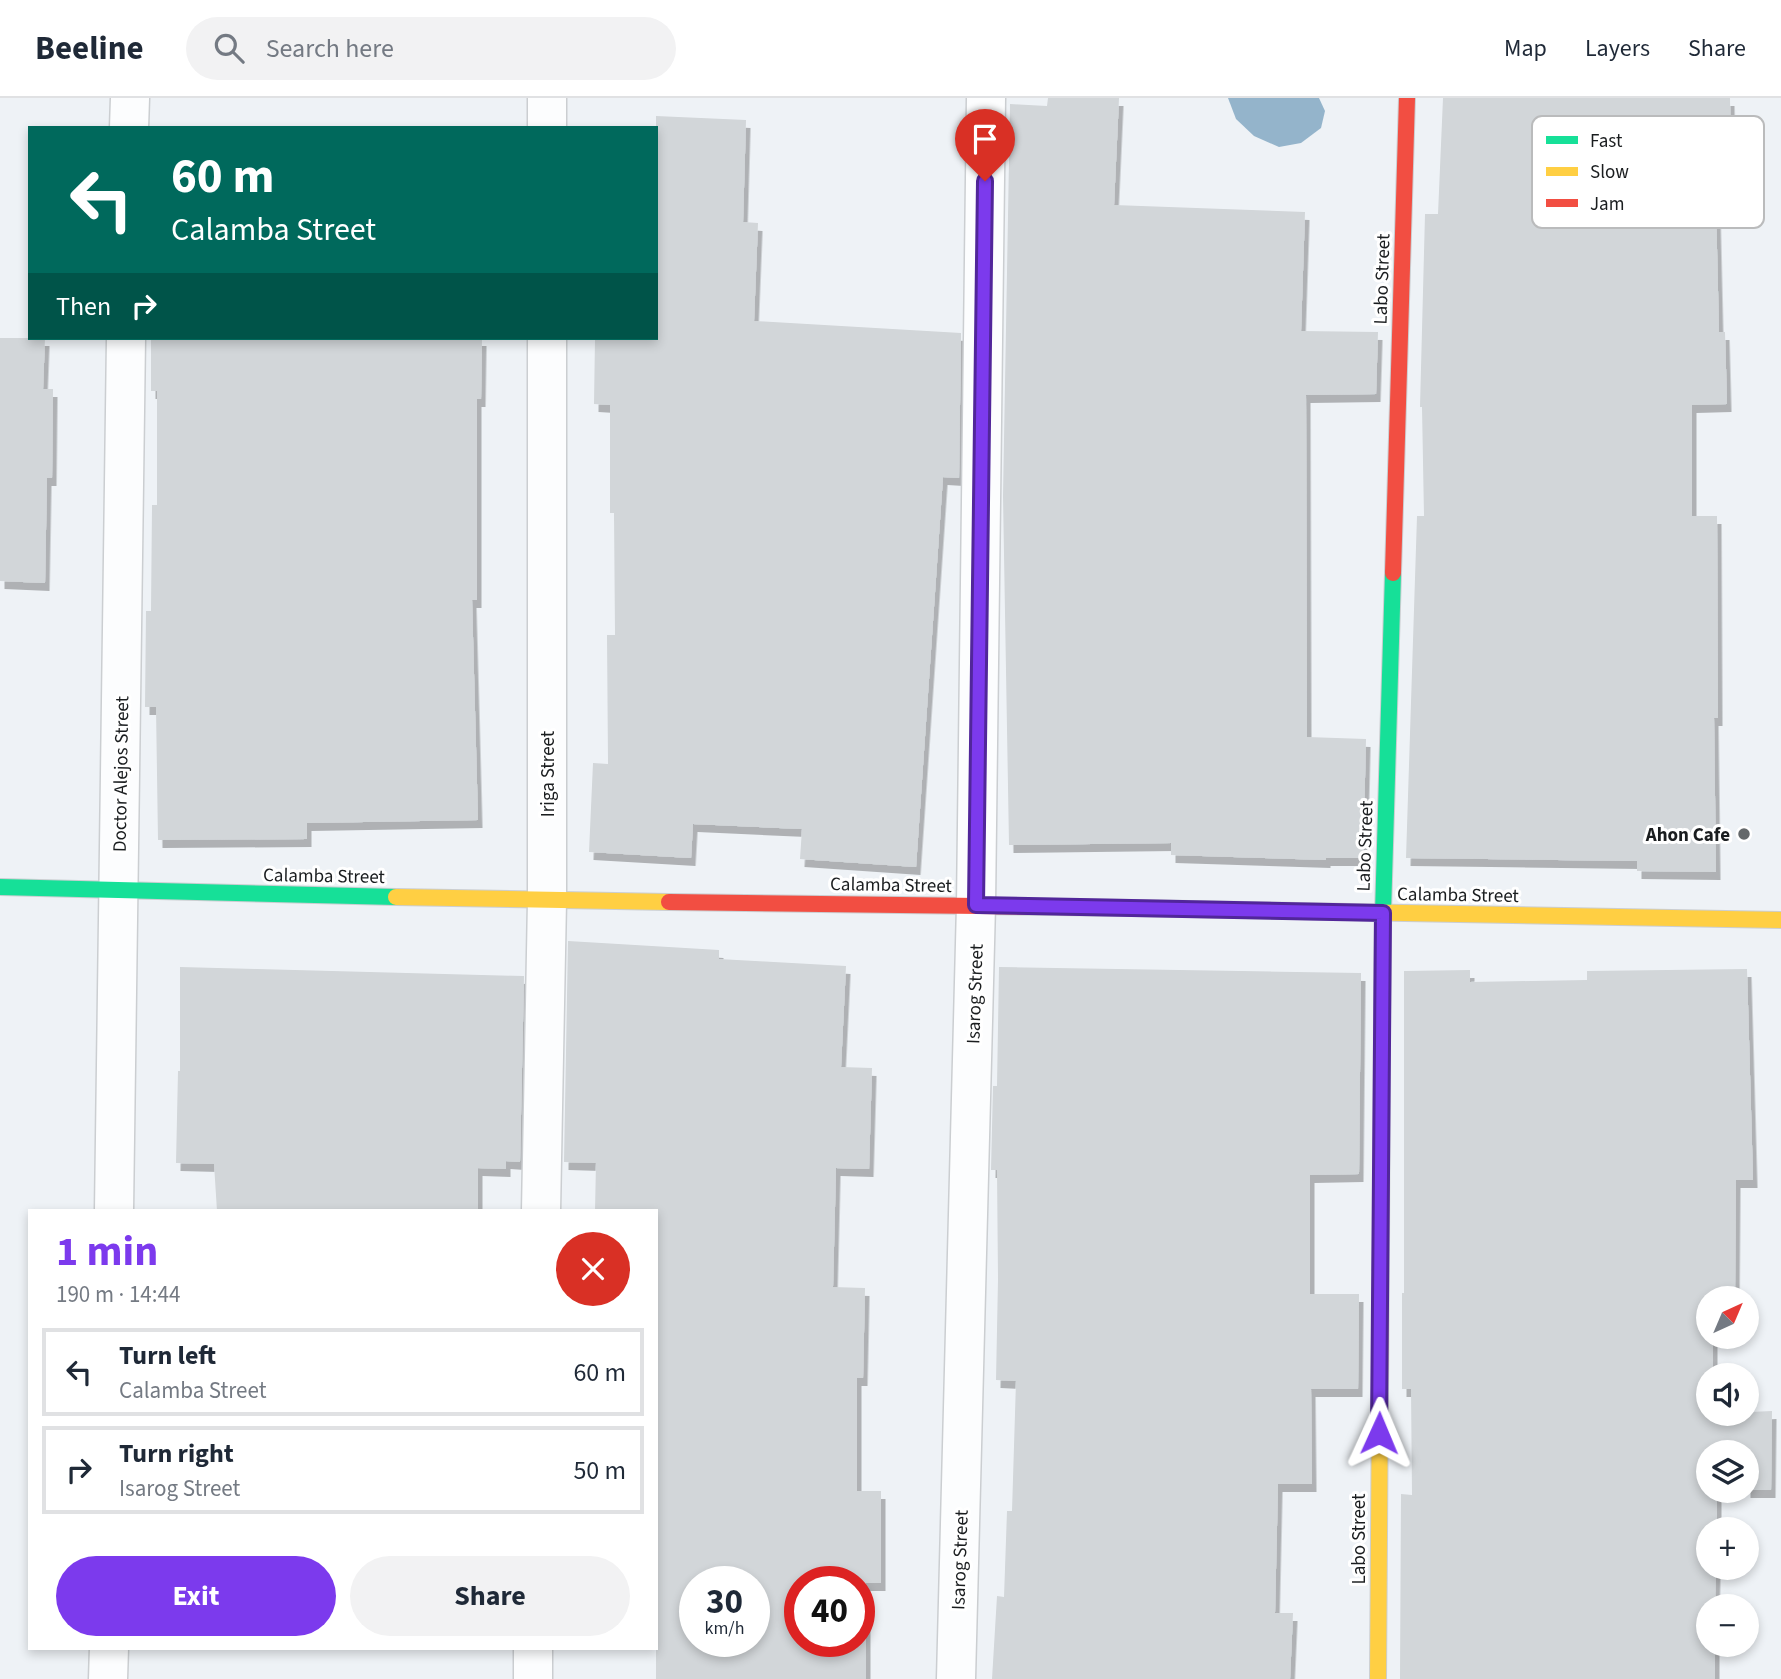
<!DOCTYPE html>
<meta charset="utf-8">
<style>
:root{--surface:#fff;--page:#f2f2f3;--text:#1f2937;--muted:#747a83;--line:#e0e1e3;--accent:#7c3aed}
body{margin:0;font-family:"Source Sans 3",sans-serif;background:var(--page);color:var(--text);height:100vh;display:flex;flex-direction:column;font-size:26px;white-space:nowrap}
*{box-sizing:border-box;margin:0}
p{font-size:23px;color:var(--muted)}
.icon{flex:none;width:38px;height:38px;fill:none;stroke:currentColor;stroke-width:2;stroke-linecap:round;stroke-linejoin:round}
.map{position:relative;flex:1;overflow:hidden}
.panel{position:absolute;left:28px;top:1111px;width:630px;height:441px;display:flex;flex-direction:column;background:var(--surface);border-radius:0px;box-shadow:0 4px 10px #0003}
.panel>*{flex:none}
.top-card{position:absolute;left:28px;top:28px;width:630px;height:214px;border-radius:0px;box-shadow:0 4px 10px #0003;background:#00695c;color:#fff;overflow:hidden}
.needle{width:46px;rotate:44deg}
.tools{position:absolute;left:1696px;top:1188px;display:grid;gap:14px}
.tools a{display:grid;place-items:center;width:63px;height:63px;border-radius:50%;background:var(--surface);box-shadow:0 4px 10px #0003;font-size:35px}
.speed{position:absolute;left:679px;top:1468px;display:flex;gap:14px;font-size:35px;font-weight:700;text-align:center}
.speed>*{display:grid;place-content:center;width:91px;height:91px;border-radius:50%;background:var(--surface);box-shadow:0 4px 10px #0003;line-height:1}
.speed small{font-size:18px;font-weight:400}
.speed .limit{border:10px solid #d22;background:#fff;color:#111}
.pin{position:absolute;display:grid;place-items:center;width:60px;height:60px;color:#fff;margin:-72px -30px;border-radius:50% 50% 50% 0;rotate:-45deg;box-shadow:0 0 7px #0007}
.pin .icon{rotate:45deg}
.me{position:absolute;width:77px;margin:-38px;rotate:1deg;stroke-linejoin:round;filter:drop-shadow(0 0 5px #0008)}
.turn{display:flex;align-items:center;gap:24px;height:147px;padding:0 28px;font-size:32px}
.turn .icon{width:91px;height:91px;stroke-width:2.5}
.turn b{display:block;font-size:49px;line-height:60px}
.then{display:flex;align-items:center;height:66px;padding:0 28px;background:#0003;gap:14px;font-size:26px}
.round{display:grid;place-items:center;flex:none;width:74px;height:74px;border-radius:37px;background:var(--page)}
.head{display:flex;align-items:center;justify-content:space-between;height:119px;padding:0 28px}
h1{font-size:42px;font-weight:700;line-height:52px;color:var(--accent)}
.button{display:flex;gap:14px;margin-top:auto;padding:14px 28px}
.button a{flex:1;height:80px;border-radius:42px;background:var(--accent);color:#fff;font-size:28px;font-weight:700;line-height:80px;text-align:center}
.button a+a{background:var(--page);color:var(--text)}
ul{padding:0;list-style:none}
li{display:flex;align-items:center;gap:21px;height:88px;margin:0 14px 10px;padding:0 14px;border:4px solid var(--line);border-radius:0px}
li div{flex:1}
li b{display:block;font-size:26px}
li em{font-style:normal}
header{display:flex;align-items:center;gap:42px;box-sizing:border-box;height:98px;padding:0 35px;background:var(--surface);border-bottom:2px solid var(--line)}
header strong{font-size:33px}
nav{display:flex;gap:38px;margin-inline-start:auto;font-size:24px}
.search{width:490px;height:63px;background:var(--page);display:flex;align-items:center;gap:18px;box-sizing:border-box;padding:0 24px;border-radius:38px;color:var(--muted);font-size:26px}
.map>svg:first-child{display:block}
.water{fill:#94b4cb}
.building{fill:#d2d6d9;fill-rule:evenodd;filter:url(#shadow)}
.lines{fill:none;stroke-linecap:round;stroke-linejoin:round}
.street-casing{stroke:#cbced1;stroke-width:41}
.fast-casing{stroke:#cbced1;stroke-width:18}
.slow-casing{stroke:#cbced1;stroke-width:18}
.jam-casing{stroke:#cbced1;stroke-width:18}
.street{stroke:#fcfdfe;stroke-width:38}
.fast{stroke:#16e098;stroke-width:16}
.slow{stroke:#ffcf43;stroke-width:16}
.jam{stroke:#f24e42;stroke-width:16}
.route-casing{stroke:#51269a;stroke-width:18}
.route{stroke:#7c3aed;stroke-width:12}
.poi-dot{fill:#64686a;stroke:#fff;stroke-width:2.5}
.labels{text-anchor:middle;stroke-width:6;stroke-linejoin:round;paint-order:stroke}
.street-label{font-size:19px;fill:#1a1d1f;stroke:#fff}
.poi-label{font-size:19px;font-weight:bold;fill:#1a1d1f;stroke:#fff;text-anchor:end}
.key{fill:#fff;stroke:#babbbc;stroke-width:2}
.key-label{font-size:19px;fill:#1a1d1f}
</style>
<header>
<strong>Beeline</strong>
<div class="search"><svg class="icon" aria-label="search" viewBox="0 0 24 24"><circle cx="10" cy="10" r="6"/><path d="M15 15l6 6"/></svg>Search here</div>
<nav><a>Map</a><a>Layers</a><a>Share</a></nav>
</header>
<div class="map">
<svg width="1781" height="1581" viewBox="0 0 1781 1581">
<defs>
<filter id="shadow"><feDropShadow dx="4.5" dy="8" stdDeviation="0" flood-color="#0004"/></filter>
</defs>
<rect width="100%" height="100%" fill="#eef2f6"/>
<!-- water -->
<polygon class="water" points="1228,0 1319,0 1325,13 1321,30 1301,45 1279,49 1254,38 1236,21"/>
<!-- building -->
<g class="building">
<polygon points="1048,0 1119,0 1114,107 1305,114 1301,233 1378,234 1376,296 1306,297 1307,639 1366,641 1363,760 1326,760 1326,762 1171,757 1171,745 1009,747 1003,398 1010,6 1047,8"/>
<polygon points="1443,0 1730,0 1732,109 1716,109 1719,234 1725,234 1727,306 1692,307 1692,418 1717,418 1718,620 1714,620 1716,774 1637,773 1637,763 1406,760 1417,418 1424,418 1422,309 1420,309 1425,116 1438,116"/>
<polygon points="656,18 746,22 743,124 758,125 754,223 961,235 959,380 943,379 916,769 800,761 802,731 693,726 691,760 589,754 593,665 608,666 607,537 615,537 614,415 610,415 610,307 594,306 595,240 656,240"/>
<polygon points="0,240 45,240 43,291 53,291 52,380 47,380 45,485 0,483"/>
<polygon points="151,240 482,240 481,301 477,301 477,502 472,502 478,722 307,725 307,741 158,742 156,609 145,609 146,513 151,513 152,407 157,407 157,293 151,293"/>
<path d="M568 843 719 852V861L846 868 841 969 872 970 869 1071 836 1070 833 1189 865 1190 863 1280H857V1393H881V1485H866V1581H656V1113H595L596 1065 564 1064ZM695 1484H754V1544H695ZM800 1484H859V1544H800Z"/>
<polygon points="180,869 524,878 520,1064 506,1063 506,1071 478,1070 478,1113 217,1113 214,1066 176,1065 178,973 180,973"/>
<polygon points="999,869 1361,875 1359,1076 1310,1077 1310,1196 1359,1196 1358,1291 1311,1291 1312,1386 1278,1386 1275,1515 1293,1515 1290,1581 992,1581 997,1498 1004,1499 1007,1413 1012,1413 1016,1283 996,1282 998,1181 997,1072 991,1072 993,988 997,988"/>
<polygon points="1747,871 1753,1082 1736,1082 1735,1196 1713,1196 1713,1200 1708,1200 1708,1239 1713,1239 1713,1278 1708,1278 1708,1316 1772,1313 1771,1392 1746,1392 1746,1354 1708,1354 1708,1393 1717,1393 1717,1432 1708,1432 1708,1470 1716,1470 1715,1508 1708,1508 1708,1547 1715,1547 1715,1581 1400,1581 1401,1396 1412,1397 1411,1291 1402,1291 1402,1195 1404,1195 1404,873 1470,872 1470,884 1587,882 1587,873"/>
</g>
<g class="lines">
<defs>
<g id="street">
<polyline points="129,30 130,0"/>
<polyline points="547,30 547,0"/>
<polyline points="114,1113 126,240"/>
<polyline points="541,1113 547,803 547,240"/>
<polyline points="108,1581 109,1550"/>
<polyline points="533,1581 533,1550"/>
<polyline points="956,1581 976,807 986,0"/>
</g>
<g id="fast">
<polyline points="0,789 396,799"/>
<polyline points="1382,923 1383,815 1393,475"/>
</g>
<g id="slow">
<polyline points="396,799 669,804"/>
<polyline points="1134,810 1781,822"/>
<polyline points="1378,1581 1381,1149"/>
</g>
<g id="jam">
<polyline points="1393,475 1407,0"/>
<polyline points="669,804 1134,810"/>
<polyline points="1381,1149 1382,923"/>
</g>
</defs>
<!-- street casing -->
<use href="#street" class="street-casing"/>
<!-- fast casing -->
<use href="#fast" class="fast-casing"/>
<!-- slow casing -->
<use href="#slow" class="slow-casing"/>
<!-- jam casing -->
<use href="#jam" class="jam-casing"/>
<!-- street -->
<use href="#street" class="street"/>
<!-- fast -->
<use href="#fast" class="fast"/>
<!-- slow -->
<use href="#slow" class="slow"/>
<!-- jam -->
<use href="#jam" class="jam"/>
</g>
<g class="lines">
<defs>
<polyline id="route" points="985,83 976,807 1383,815 1379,1335"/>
</defs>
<!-- route casing -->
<use href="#route" class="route-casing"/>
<!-- route -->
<use href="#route" class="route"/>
</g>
<!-- markers -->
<circle class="poi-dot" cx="1744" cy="736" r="7"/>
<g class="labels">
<!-- street labels -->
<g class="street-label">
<text transform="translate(1381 181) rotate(-88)" y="7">Labo Street</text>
<text transform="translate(120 676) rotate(-89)" y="7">Doctor Alejos Street</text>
<text transform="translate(547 676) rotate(-90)" y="7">Iriga Street</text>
<text transform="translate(1364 748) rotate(-88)" y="7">Labo Street</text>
<text transform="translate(324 777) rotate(1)" y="7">Calamba Street</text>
<text transform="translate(891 786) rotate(1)" y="7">Calamba Street</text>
<text transform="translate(1458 796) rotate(1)" y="7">Calamba Street</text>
<text transform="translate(974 896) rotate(-88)" y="7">Isarog Street</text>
<text transform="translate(1358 1441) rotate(-90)" y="7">Labo Street</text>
<text transform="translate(959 1462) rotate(-88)" y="7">Isarog Street</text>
</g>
<!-- poi labels -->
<g class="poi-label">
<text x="1730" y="743">Ahon Cafe</text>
</g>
</g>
<!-- legend -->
<rect x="1532" y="18" width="232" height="112" rx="10" class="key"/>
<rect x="1546" y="38" width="32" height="8" fill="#16e098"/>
<rect x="1546" y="69" width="32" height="9" fill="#ffcf43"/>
<rect x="1546" y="101" width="32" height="8" fill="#f24e42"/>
<g class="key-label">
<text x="1590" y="49">Fast</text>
<text x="1590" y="80">Slow</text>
<text x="1590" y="112">Jam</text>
</g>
</svg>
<div class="tools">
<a><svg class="needle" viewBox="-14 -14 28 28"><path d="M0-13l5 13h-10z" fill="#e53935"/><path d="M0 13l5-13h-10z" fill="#747a83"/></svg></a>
<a><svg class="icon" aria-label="sound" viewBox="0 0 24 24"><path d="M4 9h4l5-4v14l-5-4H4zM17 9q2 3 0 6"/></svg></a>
<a><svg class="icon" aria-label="layers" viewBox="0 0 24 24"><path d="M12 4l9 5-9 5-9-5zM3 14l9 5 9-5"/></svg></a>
<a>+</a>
<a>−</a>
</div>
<div class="speed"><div>30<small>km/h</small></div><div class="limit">40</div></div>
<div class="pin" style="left:985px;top:83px;background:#d93025"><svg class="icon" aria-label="arrive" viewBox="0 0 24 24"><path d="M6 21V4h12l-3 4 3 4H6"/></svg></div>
<svg class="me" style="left:1379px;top:1335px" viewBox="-20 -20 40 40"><path d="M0-17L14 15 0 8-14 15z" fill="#7c3aed" stroke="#fff" stroke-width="4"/></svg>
<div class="top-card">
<div class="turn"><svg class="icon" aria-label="left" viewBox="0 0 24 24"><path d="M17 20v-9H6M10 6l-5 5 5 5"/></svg><div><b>60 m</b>Calamba Street</div></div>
<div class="then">Then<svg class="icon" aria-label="right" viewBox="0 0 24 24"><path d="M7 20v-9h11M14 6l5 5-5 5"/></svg></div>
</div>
<section class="panel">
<div class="head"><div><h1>1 min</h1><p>190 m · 14:44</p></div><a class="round" style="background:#d93025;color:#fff"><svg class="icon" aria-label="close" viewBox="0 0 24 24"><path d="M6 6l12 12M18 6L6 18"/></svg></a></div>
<ul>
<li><svg class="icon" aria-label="left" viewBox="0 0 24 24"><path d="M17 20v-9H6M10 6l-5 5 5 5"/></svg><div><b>Turn left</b><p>Calamba Street</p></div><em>60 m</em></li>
<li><svg class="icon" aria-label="right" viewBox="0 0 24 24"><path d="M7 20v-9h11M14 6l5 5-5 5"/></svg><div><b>Turn right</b><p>Isarog Street</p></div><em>50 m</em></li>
</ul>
<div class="button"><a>Exit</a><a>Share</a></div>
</section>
</div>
